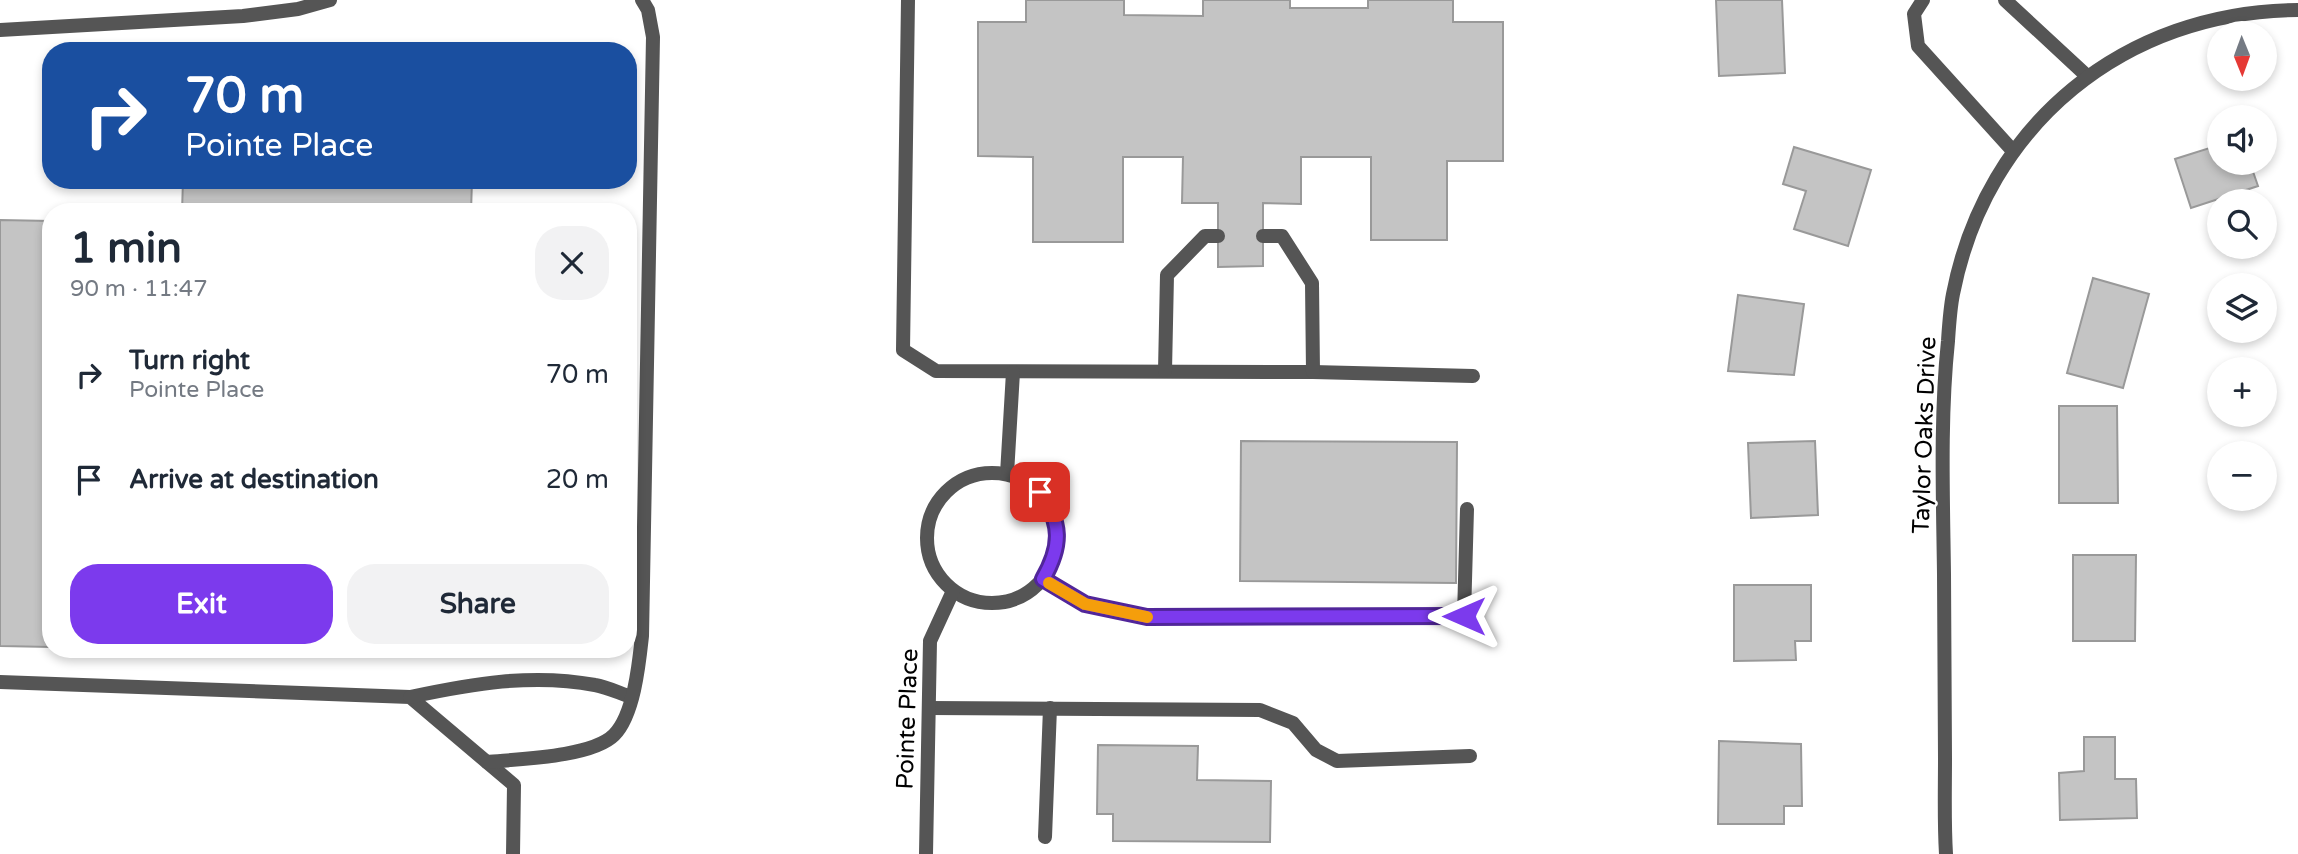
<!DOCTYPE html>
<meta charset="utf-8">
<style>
:root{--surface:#fff;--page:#f2f2f3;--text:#1f2937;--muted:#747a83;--accent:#7c3aed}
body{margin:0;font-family:"Varela Round",sans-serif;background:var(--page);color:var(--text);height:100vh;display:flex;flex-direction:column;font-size:26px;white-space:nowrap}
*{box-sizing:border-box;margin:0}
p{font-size:23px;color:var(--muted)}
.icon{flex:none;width:38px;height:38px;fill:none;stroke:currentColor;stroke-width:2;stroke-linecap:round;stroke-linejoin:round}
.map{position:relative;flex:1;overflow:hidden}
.panel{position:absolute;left:42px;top:203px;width:595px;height:455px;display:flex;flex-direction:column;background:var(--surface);border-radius:28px;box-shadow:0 4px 10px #0003}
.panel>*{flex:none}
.top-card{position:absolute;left:42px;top:42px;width:595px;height:147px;border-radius:28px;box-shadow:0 4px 10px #0003;background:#1a4fa0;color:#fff;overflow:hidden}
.needle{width:46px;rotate:179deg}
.tools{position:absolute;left:2207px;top:21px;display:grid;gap:14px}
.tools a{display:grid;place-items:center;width:70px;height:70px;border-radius:50%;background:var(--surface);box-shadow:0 4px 10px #0003;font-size:35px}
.pin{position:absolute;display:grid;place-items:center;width:60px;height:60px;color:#fff;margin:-30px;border-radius:14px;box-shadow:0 4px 10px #0006}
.me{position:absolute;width:77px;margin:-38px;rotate:270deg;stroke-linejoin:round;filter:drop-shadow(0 0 5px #0008)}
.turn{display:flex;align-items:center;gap:24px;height:147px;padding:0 28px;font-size:32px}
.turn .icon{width:91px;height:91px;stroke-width:2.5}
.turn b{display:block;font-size:49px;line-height:60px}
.round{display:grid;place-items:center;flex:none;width:74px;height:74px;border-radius:28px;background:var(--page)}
.overview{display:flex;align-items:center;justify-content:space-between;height:119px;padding:0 28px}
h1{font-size:42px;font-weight:700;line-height:52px}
.primary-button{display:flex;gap:14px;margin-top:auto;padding:14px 28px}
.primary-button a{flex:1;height:80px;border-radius:28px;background:var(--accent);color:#fff;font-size:28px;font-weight:700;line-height:80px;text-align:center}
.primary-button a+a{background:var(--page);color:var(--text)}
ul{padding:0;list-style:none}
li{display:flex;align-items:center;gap:21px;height:105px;padding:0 28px}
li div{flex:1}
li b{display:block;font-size:26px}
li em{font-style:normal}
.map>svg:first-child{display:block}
.building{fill:#c4c4c4;stroke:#999;stroke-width:2}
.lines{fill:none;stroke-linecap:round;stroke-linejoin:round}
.service{stroke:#555;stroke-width:14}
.minor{stroke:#555;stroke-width:14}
.route-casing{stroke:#51269a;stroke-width:18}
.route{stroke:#7c3aed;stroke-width:12}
.slow{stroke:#f59e0b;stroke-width:12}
.labels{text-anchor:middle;stroke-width:5;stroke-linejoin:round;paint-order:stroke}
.street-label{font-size:24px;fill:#000;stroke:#fff}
</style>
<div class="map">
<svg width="2298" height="854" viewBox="0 0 2298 854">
<rect width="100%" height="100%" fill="#fff"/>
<!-- building -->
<g class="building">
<polygon points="1026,0 1124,0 1124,15 1203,16 1203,0 1290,0 1290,8 1368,8 1368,0 1453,0 1453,22 1503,22 1503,161 1447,161 1447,240 1371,240 1371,157 1301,157 1301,204 1263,203 1263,266 1218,267 1218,203 1182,203 1183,157 1123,157 1123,242 1033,242 1033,157 978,156 978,22 1026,22"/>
<polygon points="1716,0 1782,0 1785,73 1719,76"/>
<polygon points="2219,145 2219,163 2250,163 2258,186 2191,208 2175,159"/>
<polygon points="1794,147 1871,170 1848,246 1794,229 1806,191 1783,184"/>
<polygon points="183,180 472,180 471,212 182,212"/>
<polygon points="0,220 51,221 51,647 0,646"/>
<polygon points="2093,278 2149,294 2123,388 2067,373"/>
<polygon points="1738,295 1804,304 1794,375 1728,371"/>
<polygon points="2059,406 2117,406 2118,503 2059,503"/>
<polygon points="1241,441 1457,442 1456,583 1240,581"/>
<polygon points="1815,441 1818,515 1751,518 1748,443"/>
<polygon points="2073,555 2136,555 2135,641 2073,641"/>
<polygon points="1734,585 1811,585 1811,641 1795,641 1796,660 1734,661"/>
<polygon points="2084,737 2115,737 2115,779 2136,779 2137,818 2060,820 2059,773 2084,771"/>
<polygon points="1719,741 1801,744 1802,806 1784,806 1784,824 1718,824"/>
<polygon points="1098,745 1198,746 1197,780 1271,781 1270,842 1113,841 1113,814 1097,814"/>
</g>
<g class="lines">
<!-- service -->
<g class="service">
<polyline points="908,0 903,350 936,371 1313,372 1473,376"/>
<polyline points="0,30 243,16 298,9 330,0"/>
<polyline points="1263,236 1282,236 1312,283 1313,372"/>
<polyline points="1165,371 1167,275 1205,236 1218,236"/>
<polyline points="1007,474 1013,372"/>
<polyline points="1043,579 1085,604 1147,617 1464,616 1467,509"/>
<polyline points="0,682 410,697 514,785 513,854"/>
<path d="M410 697C471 684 532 673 595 685 607 687 619 693 631 697"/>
<polyline points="929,708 1260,710 1293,723 1316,750 1337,761 1470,756"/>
<path d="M487 762C519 759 592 757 614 735 634 715 639 664 642 636L653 37 648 10 642 0"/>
<polyline points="1045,837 1050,708"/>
</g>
<!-- minor -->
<g class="minor">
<polyline points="1923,0 1914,14 1918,46 2013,151"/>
<polyline points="2005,0 2087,76"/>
<circle cx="992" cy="538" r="65"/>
<polyline points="926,854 930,641 953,591"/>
<path d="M1946 854C1944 822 1945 790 1945 759 1945 697 1944 635 1944 574 1943 496 1940 418 1948 341 1949 326 1950 309 1953 294 1986 124 2125 11 2298 10"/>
</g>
</g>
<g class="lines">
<defs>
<path id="route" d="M1040 492C1062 523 1062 546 1043 579L1085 604 1147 617 1464 616"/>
</defs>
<!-- route casing -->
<use href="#route" class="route-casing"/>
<!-- route -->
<use href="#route" class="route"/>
<!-- slow -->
<polyline class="slow" points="1049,583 1085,604 1147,617"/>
</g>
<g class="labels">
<!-- street labels -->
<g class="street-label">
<text transform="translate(1924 435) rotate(-88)" y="8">Taylor Oaks Drive</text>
<text transform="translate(907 719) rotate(-88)" y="8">Pointe Place</text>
</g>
</g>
</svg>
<div class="tools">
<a><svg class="needle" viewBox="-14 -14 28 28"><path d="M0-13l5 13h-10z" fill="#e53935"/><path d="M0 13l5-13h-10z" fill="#747a83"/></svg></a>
<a><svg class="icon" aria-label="sound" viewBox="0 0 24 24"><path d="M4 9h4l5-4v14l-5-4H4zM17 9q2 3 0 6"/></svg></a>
<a><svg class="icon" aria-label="search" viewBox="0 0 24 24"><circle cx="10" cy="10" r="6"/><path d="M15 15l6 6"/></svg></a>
<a><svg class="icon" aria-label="layers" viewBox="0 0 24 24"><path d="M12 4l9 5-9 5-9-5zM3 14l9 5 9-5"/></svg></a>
<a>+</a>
<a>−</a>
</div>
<div class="pin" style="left:1040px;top:492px;background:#d93025"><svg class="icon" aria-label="arrive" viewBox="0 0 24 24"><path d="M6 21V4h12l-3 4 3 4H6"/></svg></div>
<svg class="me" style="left:1464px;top:616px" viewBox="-20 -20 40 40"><path d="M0-17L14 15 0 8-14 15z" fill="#7c3aed" stroke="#fff" stroke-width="4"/></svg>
<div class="top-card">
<div class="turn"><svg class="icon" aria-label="right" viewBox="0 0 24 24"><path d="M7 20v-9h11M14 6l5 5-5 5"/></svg><div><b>70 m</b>Pointe Place</div></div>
</div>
<section class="panel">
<div class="overview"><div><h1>1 min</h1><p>90 m · 11:47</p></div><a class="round"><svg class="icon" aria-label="close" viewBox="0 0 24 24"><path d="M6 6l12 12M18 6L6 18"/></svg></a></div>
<ul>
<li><svg class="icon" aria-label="right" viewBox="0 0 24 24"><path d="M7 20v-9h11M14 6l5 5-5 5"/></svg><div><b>Turn right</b><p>Pointe Place</p></div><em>70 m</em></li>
<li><svg class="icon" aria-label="arrive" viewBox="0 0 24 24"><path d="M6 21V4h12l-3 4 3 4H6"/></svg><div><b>Arrive at destination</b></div><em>20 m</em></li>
</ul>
<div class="primary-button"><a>Exit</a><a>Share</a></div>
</section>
</div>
